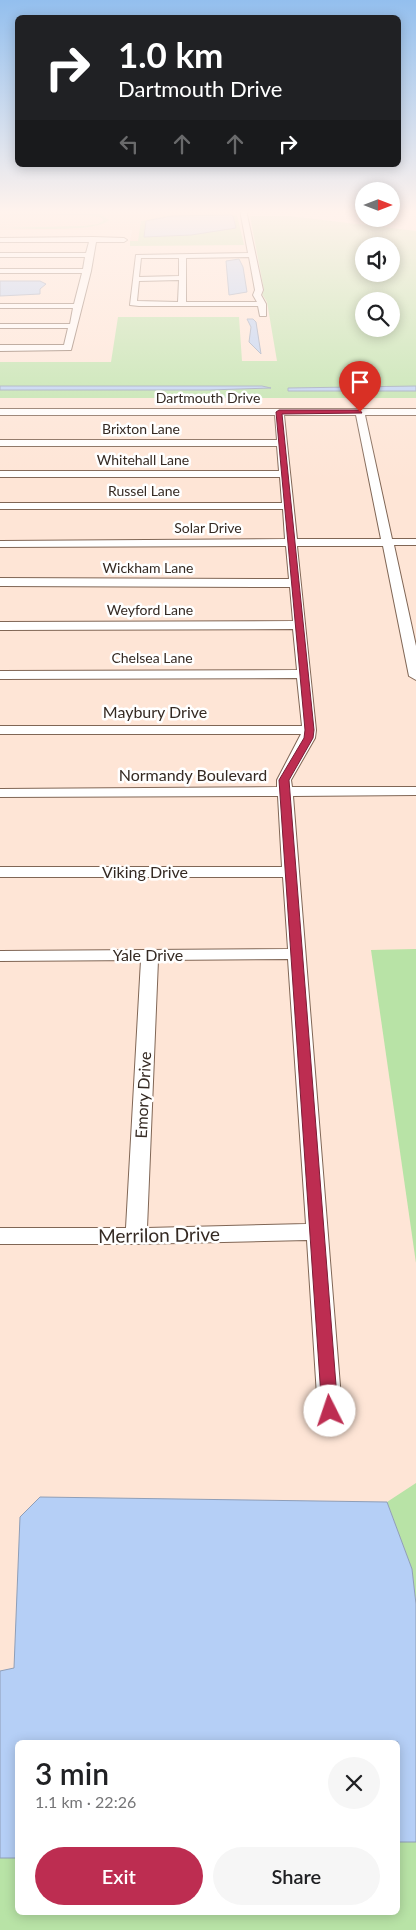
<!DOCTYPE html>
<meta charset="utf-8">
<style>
:root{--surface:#fff;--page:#f6f6f6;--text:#202124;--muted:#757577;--accent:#bd2d51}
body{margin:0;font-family:Lato,sans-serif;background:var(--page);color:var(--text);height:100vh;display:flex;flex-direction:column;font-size:19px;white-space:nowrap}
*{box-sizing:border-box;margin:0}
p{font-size:16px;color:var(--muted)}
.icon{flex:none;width:28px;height:28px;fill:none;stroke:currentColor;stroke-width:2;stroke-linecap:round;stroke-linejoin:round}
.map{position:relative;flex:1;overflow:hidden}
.sheet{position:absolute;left:15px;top:1740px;width:385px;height:175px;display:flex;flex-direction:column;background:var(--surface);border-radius:8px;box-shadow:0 2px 12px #0003}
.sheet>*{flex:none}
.hud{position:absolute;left:15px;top:15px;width:386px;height:152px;border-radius:8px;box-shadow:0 2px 12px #0003;background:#202124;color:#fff;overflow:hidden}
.needle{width:32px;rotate:90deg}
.buttons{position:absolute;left:355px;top:182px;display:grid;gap:10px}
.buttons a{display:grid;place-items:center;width:45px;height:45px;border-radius:50%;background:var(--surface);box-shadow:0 2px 12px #0003;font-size:25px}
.pin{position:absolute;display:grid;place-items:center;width:42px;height:42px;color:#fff;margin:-51px -21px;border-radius:50% 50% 50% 0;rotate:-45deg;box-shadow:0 0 5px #0007}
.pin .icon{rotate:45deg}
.me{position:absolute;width:55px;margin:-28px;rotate:356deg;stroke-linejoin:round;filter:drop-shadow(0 0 4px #0008)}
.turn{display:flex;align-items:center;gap:18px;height:105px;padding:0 20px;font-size:22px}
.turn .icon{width:65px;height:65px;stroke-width:2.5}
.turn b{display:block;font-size:35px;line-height:42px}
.lanes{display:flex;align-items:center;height:48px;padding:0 20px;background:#0003;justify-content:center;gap:25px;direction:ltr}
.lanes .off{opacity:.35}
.round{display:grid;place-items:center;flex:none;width:52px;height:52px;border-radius:26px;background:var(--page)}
.summary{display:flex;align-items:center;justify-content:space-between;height:85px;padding:0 20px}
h1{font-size:30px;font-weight:600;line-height:38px}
.action{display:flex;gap:10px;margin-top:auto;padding:10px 20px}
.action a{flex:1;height:58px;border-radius:30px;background:var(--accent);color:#fff;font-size:20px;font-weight:600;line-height:58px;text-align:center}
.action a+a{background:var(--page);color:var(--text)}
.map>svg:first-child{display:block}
.built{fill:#fbd6be}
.green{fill:#b8e3a6;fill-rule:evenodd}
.water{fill:#b5cff6;stroke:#8f9eb7}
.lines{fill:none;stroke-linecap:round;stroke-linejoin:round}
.minor-casing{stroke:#806655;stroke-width:2}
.minor{fill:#fff;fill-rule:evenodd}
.route{fill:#bd2d51;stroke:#7b1d35}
.labels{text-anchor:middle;stroke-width:5;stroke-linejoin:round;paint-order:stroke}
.far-street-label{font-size:14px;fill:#352a23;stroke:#fff}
.street-label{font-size:16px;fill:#352a23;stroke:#fff}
.near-street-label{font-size:19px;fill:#352a23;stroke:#fff}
</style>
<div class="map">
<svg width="416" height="1930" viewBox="0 0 416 1930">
<rect width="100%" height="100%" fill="#fee5d6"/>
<!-- built -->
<polygon class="built" points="0,210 236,210 237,215 170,215 138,241 130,241 132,230 0,230"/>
<!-- green -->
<g class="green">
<path d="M0 214H104L101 215 109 220C97 233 21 228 0 228L85 226 98 224 104 220 100 217 87 215Z"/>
<path d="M170 215H237L244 245 130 246V241H138L141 221ZM172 216 235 228 191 235 144 237 146 221Z"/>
<path d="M250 216H289L416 231V398H0V362H111L118 317H239L242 361H277L267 302 262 294 264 290ZM364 246H391V274H364ZM364 301H391V329H364Z"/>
<polygon points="416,949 416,1263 371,950"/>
<polygon points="416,1483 416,1604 412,1569 387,1502"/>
<polygon points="398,1842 416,1842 416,1930 0,1930 0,1858 17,1858 18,1912 398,1912"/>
</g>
<!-- water -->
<g class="water">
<polygon points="231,215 233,216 236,228 191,235 144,237 146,221 172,216"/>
<polygon points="239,259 243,267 247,292 229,295 226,261"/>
<polygon points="0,281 40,281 46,284 40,289 40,294 0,296"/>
<polygon points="247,319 253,319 256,322 261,354 249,342 251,327"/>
<polygon points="0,386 262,386 271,388 209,390 0,390"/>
<polygon points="416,386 416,391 288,391 288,388"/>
<polygon points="40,1497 387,1502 412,1569 416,1604 416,1842 398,1842 398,1742 18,1742 17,1858 0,1858 0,1671 14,1668 20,1517"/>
</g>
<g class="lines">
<defs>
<g id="minor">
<path d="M240 210H246L263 290 261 295 266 304V316H260L258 306H139L130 305 136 255 248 253ZM249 257 255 290 253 295 257 302H186V258ZM141 258H179V276L139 277ZM179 280 178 302 137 301 139 281Z"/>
<polygon points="93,237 124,238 127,240 124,242 96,242 91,271 71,350 0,351 0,345 64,345 68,328 0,328 0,324 70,324 73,308 0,308 0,304 74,304 82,273 0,273 0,269 83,269 85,257 0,257 0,253 86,253 89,242 0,242 0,238"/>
<path d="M0 409H416V415H365L392 539H416V545H394L416 646V680L409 676 383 546H297L316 730 315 738 291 780 292 787H416V795L293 796 342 1411 339 1418 330 1421 321 1418 318 1411 307 1240 136 1244H0V1228H126L141 960 0 961V951L288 949 283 877H0V867H282L278 796 0 797V789L277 787V780L301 734H0V726H302L297 678 0 679V671L297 670 293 629 0 630V622L293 621 290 587 0 586V578L289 579 286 546 0 547V541L285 539 283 509H0V503H282L280 477H0V471H279L277 446H0V440H277L275 415H0ZM284 415H356L381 539H297ZM288 959 306 1224 147 1228 158 960Z"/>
</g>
</defs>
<!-- minor casing -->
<use href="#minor" class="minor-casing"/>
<!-- minor -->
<use href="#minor" class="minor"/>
</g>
<!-- sky -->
<linearGradient id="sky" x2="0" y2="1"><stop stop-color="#93bfee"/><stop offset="0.44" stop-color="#fff3ed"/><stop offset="1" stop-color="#fff3ed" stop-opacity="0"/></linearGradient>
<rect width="416" height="481" fill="url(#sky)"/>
<!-- route -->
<polygon class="route" points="360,410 362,413 282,414 314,730 313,738 289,780 338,1411 336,1416 330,1418 325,1416 322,1411 279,780 304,738 305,730 276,412 279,410"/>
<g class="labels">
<!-- far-street labels -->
<g class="far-street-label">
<text x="208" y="403">Dartmouth Drive</text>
<text x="141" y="434">Brixton Lane</text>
<text x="143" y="465">Whitehall Lane</text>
<text x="144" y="496">Russel Lane</text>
<text x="208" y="533">Solar Drive</text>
<text x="148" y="573">Wickham Lane</text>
<text x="150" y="615">Weyford Lane</text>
<text x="152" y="663">Chelsea Lane</text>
</g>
<!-- street labels -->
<g class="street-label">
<text x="155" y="718">Maybury Drive</text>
<text x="193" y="781">Normandy Boulevard</text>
<text x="145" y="878">Viking Drive</text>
<text x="148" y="961">Yale Drive</text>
<text transform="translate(143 1095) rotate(-87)" y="6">Emory Drive</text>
</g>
<!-- near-street labels -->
<g class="near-street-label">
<text transform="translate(159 1235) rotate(-1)" y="7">Merrilon Drive</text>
</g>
</g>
</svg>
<div class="buttons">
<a><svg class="needle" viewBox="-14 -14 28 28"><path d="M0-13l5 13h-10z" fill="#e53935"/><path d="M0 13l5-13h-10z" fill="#757577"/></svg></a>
<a><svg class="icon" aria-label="sound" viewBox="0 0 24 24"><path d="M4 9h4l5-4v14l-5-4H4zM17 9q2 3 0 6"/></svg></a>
<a><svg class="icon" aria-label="search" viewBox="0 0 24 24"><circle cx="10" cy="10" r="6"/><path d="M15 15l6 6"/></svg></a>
</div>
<div class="pin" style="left:360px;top:412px;background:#d93025"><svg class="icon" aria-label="arrive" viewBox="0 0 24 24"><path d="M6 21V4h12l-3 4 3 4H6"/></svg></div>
<svg class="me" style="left:330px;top:1411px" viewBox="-20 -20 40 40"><circle r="19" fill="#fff"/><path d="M0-13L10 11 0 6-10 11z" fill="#bd2d51"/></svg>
<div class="hud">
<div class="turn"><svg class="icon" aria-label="right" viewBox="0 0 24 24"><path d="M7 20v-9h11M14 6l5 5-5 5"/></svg><div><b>1.0 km</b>Dartmouth Drive</div></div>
<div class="lanes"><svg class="icon off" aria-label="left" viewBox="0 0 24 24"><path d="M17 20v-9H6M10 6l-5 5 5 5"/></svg><svg class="icon off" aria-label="ahead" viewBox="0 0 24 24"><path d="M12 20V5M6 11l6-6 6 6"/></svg><svg class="icon off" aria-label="ahead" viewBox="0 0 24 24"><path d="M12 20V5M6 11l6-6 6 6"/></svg><svg class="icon" aria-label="right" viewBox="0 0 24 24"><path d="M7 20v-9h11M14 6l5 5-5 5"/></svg></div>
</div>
<section class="sheet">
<div class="summary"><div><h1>3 min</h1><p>1.1 km · 22:26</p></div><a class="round"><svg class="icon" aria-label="close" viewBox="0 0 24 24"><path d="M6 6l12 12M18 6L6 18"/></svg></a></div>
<div class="action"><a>Exit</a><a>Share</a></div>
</section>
</div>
